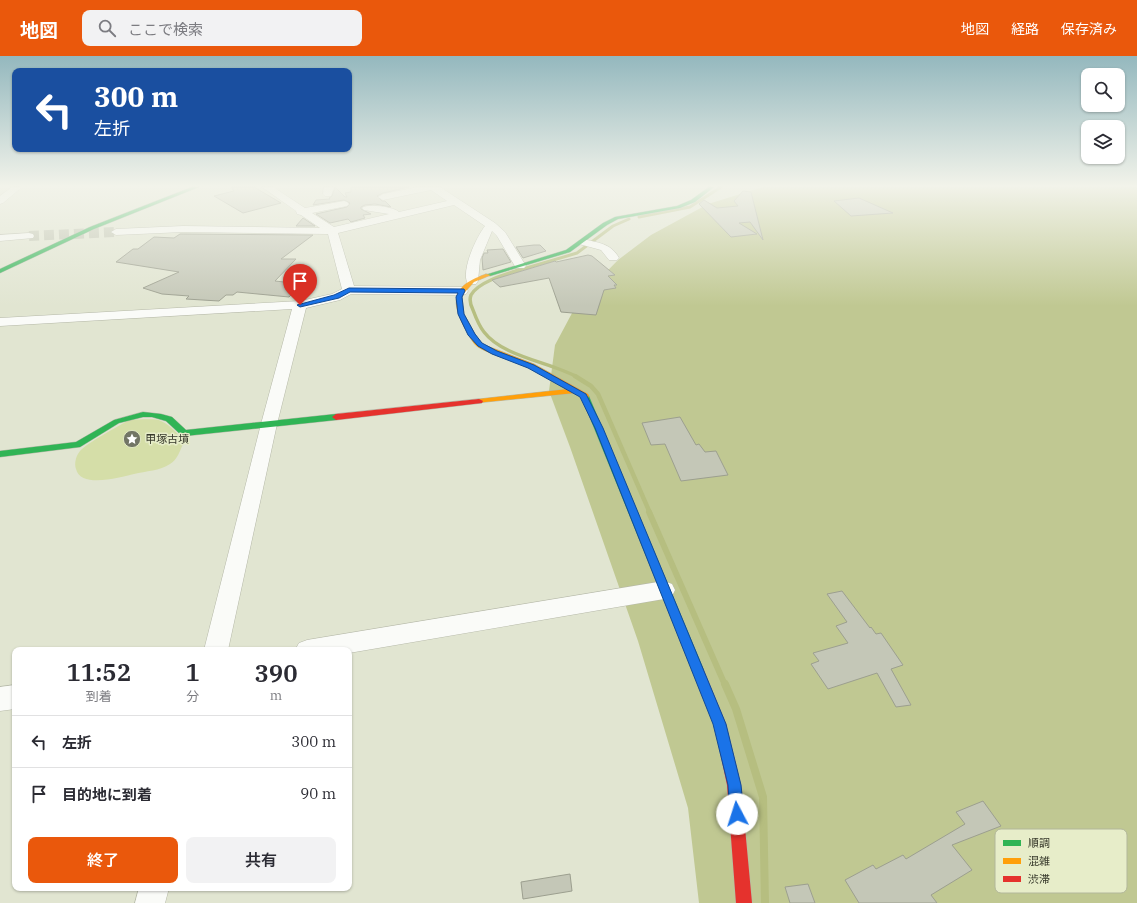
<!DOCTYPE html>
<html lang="ja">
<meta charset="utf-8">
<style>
:root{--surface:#fff;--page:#f2f2f3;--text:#2b2b33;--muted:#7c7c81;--line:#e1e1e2;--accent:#ea580c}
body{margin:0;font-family:"IBM Plex Serif","Noto Sans JP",serif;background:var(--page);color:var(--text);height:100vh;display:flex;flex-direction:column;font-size:15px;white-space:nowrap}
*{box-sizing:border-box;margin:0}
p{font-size:13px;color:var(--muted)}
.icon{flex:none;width:22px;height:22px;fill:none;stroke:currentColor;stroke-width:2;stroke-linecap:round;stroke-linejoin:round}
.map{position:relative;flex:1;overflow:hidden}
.drawer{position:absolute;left:12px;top:591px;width:340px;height:244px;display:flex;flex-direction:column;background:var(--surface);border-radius:8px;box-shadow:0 1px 3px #0004}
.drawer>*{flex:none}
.top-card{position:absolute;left:12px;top:12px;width:340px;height:84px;border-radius:8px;box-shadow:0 1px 3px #0004;background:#1a4fa0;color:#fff;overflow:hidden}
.fabs{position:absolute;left:1081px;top:12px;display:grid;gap:8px}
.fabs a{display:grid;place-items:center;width:44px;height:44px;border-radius:8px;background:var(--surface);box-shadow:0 1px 3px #0004;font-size:20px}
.pin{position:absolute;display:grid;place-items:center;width:34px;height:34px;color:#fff;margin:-41px -17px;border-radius:50% 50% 50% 0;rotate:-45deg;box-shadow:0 0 4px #0007}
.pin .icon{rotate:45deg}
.me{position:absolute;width:44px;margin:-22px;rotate:355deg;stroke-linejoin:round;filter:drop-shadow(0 0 3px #0008)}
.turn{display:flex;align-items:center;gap:14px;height:84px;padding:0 16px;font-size:18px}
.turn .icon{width:52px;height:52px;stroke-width:2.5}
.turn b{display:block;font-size:28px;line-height:34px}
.eta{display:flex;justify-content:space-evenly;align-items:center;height:68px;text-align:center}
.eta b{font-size:24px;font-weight:600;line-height:28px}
.cta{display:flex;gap:8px;margin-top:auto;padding:8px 16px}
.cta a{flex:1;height:46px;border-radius:8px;background:var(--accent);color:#fff;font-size:16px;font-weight:600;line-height:46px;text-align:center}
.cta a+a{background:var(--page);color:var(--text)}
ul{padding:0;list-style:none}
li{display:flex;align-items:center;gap:12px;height:52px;padding:0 16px;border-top:1px solid var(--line)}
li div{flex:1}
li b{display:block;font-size:15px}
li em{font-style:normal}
header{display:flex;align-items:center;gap:24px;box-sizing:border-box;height:56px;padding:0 20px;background:var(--accent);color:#fff}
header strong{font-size:19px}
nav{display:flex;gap:22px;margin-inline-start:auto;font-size:14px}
.search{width:280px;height:36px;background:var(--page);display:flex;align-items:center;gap:10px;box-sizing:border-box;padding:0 14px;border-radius:8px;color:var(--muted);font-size:15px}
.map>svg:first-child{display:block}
.green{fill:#d5dea8}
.forest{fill:#c0c892}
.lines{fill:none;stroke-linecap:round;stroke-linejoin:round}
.stream-far4{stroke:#b6be80;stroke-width:3}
.stream-far3{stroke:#b6be80;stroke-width:3.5}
.stream-far2{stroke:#b6be80;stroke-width:4.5}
.stream-far1{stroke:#b6be80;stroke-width:6}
.stream{stroke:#b6be80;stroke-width:8}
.building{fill:#c4c7b7;stroke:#9c9f8f}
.street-tunnel{stroke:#bfc3b0;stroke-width:10;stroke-dasharray:10 5;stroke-linecap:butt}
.street-casing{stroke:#b5b8a8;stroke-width:1}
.fast-casing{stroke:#b5b8a8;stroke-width:1}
.slow-casing{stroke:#b5b8a8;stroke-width:1}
.jam-casing{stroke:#b5b8a8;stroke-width:1}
.street{fill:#fafbf8;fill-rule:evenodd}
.fast{fill:#30b455;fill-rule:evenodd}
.slow{fill:#ff9f0a;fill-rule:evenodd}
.jam{fill:#e5322d;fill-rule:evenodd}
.route{fill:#1a73e8;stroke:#114b97}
.labels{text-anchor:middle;stroke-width:3;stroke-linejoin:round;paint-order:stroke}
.poi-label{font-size:11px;fill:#37392b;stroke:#e7edc9;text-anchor:start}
.key{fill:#e7edc9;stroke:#b2b79a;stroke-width:1}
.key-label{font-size:11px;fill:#37392b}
</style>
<header>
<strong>地図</strong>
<div class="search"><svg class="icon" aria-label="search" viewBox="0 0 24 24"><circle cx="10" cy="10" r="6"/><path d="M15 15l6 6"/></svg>ここで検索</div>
<nav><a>地図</a><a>経路</a><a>保存済み</a></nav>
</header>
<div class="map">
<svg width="1137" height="847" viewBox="0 0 1137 847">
<rect width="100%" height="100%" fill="#e1e5d1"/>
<!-- green -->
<path class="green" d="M129 364C136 364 155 362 161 365 170 369 181 379 183 388 180 395 177 404 170 408 160 415 146 415 134 418 121 421 81 433 76 413 74 407 76 400 80 395 87 387 117 371 129 364Z"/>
<!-- forest -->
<polygon class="forest" points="763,131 1137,131 1137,847 699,847 688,752 638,585 570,391 549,335 555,289 579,244 618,204 651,179 708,148"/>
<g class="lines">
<!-- stream-far4 -->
<g class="stream-far4">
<polyline points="639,161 690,151 721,131"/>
<polyline points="516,215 577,197 613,170 629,163"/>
</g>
<!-- stream-far3 -->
<path class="stream-far3" d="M519 214C506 218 478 226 471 239 469 244 471 250 473 254 476 262 479 270 484 276 503 301 550 306 577 321"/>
<!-- stream-far2 -->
<polyline class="stream-far2" points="575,320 591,330 598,338 650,457"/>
<!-- stream-far1 -->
<polyline class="stream-far1" points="649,456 725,629"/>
<!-- stream -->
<polyline class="stream" points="725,628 736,653 763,741 765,847"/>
</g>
<!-- building -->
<g class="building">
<polygon points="231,131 254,131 281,147 243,157 214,140 234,135"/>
<polygon points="335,131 345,141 347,141 345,137 351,136 351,131 409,131 383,137 377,140 382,145 385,145 391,151 375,148 365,149 361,151 361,153 371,158 363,159 365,162 351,166 348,163 330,167 316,158 347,151 350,147 344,144 313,149 316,144 330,143 329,142 332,140"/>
<polygon points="743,135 751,136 763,184 750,166 739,167 757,178 731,181 699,148 704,144 717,152 738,150 734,145"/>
<polygon points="859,142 893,157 851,160 834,145"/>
<polygon points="303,162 315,170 296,170"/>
<polygon points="180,178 183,178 313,179 281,203 296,203 275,225 302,228 289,241 237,236 233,239 226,239 219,245 186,243 189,240 162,238 143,232 179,216 116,206 133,193 138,193 154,181 174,182"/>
<polygon points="534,189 540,189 546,195 523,202 516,191"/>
<polygon points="503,193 511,206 483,214 482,202 484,197 488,197 487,194"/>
<polygon points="588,199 592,200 615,219 608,220 617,229 614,229 616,232 604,234 596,259 561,256 549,222 500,231 492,224 555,205 556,206"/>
<polygon points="680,361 696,389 699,388 705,396 716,395 728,419 681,425 665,388 651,389 642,367"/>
<polygon points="842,535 870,572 871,571 876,578 881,577 903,609 891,613 911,649 896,651 877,617 828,633 811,608 819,605 813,597 848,587 836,570 847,566 827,538"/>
<polygon points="983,745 1001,770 952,789 972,814 931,839 937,847 859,847 845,824 873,809 876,813 903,799 906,803 965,768 956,756"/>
<polygon points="570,818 572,835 523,843 521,826"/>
<polygon points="808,828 815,847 790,847 785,831"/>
</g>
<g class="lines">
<!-- street-tunnel -->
<polyline class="street-tunnel" points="29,180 116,176"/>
<defs>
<g id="street">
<polygon points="12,131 22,131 3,147 0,148 0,140"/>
<path d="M262 131H273L305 152 344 145 347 146 349 148 347 150 312 157 334 171 389 158 364 154 362 152C367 147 395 151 399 156L447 145 431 134 383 144 378 141 383 138 418 131H440L495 167 505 176 526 210 524 212H516L497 180 492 175 480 204 478 225 476 228H468C460 215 477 180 485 170L454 149 338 177 354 230 462 231 466 232 468 235 466 238 462 239 351 238 340 244 306 252 277 368 228 594H204L261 368 292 253 0 270V262L300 245 332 238 342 233 328 178 183 176 116 179 111 176 116 173 183 170 320 172 301 159 297 158 296 155Z"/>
<polygon points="324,131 334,131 331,140 325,140 323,138"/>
<polygon points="29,177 33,178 34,180 33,182 0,185 0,179"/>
<path d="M583 183C598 187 611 187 619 202L617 204H609L601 194 579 188 578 186Z"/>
<polygon points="664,525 672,528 675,534 672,540 664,543 349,597 349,594 295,594 299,587 307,584"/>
<polygon points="15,629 15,653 0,655 0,631"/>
<polygon points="139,832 169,832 165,847 135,847"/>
</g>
<g id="fast">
<polygon points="192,131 199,131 94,173 0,217 0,213 90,171"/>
<polygon points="709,131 714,131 695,146 680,152 618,163 607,169 570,196 490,220 485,219 566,194 603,167 615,161 677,150 691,144"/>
<polygon points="582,338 585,338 589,340 704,614 702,618 698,619 694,618 692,614 581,340"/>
<polygon points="143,356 161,358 172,361 186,374 336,358 340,361 336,364 185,380 180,378 166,365 152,361 143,361 119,367 80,391 0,401 0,395 76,386 114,364"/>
</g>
<path id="slow" d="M486 218 491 219 474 226 465 236 462 241 464 258 475 278 482 288 534 308 588 338 589 340 588 342H582L575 337 476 347 475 345 479 343 568 333C554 326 541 317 527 311 512 304 491 299 478 291 472 287 468 277 464 271 449 241 455 229 486 218Z"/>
<g id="jam">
<polygon points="479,343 483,345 482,347 336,364 332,361 336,358"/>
<polygon points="698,609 702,610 726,668 741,729 752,847 736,847 727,729 714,668 692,614 694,610"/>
</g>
</defs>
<!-- street casing -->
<use href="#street" class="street-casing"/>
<!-- fast casing -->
<use href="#fast" class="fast-casing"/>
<!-- slow casing -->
<use href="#slow" class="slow-casing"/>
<!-- jam casing -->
<use href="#jam" class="jam-casing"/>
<!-- street -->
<use href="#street" class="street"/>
<!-- fast -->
<use href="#fast" class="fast"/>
<!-- slow -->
<use href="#slow" class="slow"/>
<!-- jam -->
<use href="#jam" class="jam"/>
</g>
<!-- sky -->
<linearGradient id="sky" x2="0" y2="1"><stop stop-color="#94b8be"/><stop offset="0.52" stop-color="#f2f3ea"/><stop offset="1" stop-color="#f2f3ea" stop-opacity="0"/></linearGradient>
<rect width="1137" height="250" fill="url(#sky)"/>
<!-- route -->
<polygon class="route" points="349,232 464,233 465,235 462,241 464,258 475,278 482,287 497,295 534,309 586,338 603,372 726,668 741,729 744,758 742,763 737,765 732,763 730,758 728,729 713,668 595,372 580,341 528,312 492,298 478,290 468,279 458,258 456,241 458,237 350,236 339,242 300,251 297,249 334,239"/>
<!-- icons -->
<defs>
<symbol id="sight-disc" viewBox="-11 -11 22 22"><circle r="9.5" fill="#727565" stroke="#e7edc9"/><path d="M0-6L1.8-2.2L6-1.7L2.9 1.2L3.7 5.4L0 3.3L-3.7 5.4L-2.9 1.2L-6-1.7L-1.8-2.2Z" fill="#fff"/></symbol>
</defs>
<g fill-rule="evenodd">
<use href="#sight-disc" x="122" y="373" width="20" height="20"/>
</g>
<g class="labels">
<!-- poi labels -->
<g class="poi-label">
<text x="145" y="387">甲塚古墳</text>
</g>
</g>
<!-- legend -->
<rect x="995" y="773" width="132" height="64" rx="6" class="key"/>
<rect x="1003" y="784" width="18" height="6" fill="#30b455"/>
<rect x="1003" y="802" width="18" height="6" fill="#ff9f0a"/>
<rect x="1003" y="820" width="18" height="6" fill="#e5322d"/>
<g class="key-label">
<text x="1028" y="791">順調</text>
<text x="1028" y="809">混雑</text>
<text x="1028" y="827">渋滞</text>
</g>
</svg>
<div class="fabs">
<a><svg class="icon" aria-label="search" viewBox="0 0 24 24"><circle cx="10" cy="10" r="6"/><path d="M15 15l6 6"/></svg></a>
<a><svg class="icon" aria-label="layers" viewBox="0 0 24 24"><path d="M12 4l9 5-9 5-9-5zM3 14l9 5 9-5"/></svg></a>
</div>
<div class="pin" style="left:300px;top:249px;background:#d93025"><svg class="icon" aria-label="arrive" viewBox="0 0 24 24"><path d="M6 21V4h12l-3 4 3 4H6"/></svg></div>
<svg class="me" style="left:737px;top:758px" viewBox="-20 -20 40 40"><circle r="19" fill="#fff"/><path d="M0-13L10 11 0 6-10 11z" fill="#1a73e8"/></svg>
<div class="top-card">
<div class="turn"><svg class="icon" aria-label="left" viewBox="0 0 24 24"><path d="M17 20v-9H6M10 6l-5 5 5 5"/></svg><div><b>300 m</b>左折</div></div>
</div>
<section class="drawer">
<div class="eta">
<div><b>11:52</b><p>到着</p></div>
<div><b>1</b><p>分</p></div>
<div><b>390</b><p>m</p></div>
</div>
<ul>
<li><svg class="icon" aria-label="left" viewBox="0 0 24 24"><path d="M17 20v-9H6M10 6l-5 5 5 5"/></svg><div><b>左折</b></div><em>300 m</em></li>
<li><svg class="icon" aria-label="arrive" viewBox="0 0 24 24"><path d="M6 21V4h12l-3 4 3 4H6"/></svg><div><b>目的地に到着</b></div><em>90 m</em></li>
</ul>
<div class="cta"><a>終了</a><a>共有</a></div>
</section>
</div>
